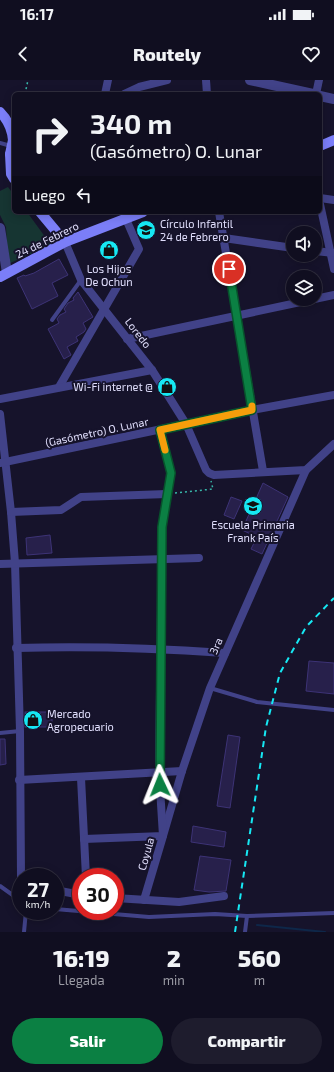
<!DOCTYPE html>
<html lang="es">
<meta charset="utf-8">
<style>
:root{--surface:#100e20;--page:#1e1c2d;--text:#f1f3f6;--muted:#9c9ca5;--line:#302e3e;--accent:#0b8043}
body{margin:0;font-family:"Exo 2",sans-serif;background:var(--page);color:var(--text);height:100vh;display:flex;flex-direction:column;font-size:15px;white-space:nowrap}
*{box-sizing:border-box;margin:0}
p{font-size:13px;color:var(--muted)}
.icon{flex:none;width:22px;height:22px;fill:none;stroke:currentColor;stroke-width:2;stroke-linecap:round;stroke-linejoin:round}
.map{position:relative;height:852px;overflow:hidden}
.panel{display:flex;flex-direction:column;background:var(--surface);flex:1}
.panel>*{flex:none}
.top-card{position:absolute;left:12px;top:12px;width:310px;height:122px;border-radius:6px;box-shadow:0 2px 10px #0003,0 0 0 1px var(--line);background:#100e20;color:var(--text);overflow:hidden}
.tools{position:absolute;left:286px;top:146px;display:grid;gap:8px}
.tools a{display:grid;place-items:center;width:36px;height:36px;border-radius:50%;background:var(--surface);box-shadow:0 2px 10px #0003,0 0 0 1px var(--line);font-size:20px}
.speed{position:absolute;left:12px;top:788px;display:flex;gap:8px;font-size:20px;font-weight:700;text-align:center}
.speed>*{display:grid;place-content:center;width:52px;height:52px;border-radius:50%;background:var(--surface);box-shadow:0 2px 10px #0003,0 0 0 1px var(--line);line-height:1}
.speed small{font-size:10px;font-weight:400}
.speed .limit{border:6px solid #d22;background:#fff;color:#111}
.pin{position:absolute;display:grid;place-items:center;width:34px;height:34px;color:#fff;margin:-17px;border:2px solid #fff;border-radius:50%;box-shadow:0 1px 4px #0007}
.me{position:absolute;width:44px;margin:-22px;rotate:358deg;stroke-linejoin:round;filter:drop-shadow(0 0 3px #0008)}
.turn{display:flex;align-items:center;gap:14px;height:84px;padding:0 12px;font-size:18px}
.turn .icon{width:52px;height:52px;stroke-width:2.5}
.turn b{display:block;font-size:28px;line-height:34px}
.then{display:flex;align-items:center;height:38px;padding:0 12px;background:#0003;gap:8px;font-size:15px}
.eta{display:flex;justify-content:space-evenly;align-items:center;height:68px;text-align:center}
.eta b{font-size:24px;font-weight:800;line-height:28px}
.action{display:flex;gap:8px;margin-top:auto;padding:8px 12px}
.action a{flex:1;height:46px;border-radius:24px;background:var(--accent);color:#fff;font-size:16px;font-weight:800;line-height:46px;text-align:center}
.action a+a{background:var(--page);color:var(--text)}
.status{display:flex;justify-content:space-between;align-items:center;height:28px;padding:0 20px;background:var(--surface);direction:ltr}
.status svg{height:11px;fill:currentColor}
header{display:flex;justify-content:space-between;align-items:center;height:52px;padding:0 12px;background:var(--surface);font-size:18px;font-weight:800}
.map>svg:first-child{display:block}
.green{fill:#163532}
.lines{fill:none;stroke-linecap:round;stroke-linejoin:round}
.stream{stroke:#0e2749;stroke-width:2}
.building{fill:#27204b;stroke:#3d3376}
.path{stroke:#38b8aa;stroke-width:1.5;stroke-dasharray:2 3;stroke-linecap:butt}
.service{stroke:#414288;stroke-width:4}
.minor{stroke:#414288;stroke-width:8}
.tertiary{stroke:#414288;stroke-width:10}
.secondary{stroke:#7b7ef8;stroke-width:10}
.rail{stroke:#16e8f3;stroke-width:2;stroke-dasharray:6 5;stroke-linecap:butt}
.secondary-bridge{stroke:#7b7ef8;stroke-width:10}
.route-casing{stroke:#07532c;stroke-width:10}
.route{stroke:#0b8043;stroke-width:7}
.slow{stroke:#f59e0b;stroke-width:7}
.labels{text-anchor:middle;stroke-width:4;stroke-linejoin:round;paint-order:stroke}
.poi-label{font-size:11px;fill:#e1dffd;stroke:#16132b;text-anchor:start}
.street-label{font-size:11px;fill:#e1dffd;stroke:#16132b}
</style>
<div class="status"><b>16:17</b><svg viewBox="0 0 49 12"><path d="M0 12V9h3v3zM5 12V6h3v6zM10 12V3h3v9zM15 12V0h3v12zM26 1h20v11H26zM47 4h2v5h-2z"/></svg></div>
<header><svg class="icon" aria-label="back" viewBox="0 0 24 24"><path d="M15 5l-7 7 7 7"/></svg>Routely<svg class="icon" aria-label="heart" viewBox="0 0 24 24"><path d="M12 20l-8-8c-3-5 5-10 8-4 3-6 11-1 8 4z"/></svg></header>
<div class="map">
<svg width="334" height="852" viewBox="0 0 334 852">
<rect width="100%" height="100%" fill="#16132b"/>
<!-- green -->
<polygon class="green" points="8,107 14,115 14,132 27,132 51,165 8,184 6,147 0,135 0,111"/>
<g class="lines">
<!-- stream -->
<polyline class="stream" points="257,845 325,852"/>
</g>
<!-- building -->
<g class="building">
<polygon points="59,179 68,195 52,203 58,216 32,229 17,198 24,195 25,196 34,193"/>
<polygon points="78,212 93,237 83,243 86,249 84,252 76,257 78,261 67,267 71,275 64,279 48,249 59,243 57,239 60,235 66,232 64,229 68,223 74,220 73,218"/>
<polygon points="263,403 288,417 262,474 251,469 257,457 242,450"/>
<polygon points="231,417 242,421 234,439 224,435"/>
<polygon points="50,455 52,473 27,475 26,458"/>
<polygon points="309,581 334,583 334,614 306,611"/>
<rect x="25" y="632" width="27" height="15"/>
<polygon points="228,655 240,657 230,728 217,726"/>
<polygon points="0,659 5,659 6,684 0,685"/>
<polygon points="193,746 226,752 224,767 191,762"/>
<polygon points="200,776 231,780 226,811 209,812 194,810"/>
</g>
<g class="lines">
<!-- path -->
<g class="path">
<polyline points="25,14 28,0"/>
<polyline points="175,413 213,409 211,401"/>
</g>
<!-- service -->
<g class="service">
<polyline points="0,63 11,66"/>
<polyline points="52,240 81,200"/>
<polyline points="210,608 257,622 334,630"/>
<polyline points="0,653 20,651"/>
<polyline points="0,806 21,821"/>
<polyline points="55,829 149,837 215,834 247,836 334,833"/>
<polyline points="24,852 26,831"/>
<polyline points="245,852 247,836"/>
</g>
<!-- minor -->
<g class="minor">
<polyline points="206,0 207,14"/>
<polyline points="105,14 108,0"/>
<polyline points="124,14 139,7 167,0"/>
<polyline points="316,14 319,0"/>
<polyline points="320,118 334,120"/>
<polyline points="320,124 334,189"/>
<polyline points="219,132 263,391"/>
<polyline points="224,158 293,168"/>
<polyline points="65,162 81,200 152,290 186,344 206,390 209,393 214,395 306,390 334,364"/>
<polyline points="315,171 334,173"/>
<polyline points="127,259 334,215"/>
<polyline points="59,307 139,169 126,139"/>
<polyline points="0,319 152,290"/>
<polyline points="0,334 11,432 15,483 20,651 21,797"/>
<polyline points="0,383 252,330 334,315"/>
<polyline points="11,432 61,430 81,417 167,414"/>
<polyline points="0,484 199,478"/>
<path d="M16 568C86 566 155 568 225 573"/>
<polyline points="81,698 86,797"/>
<polyline points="19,700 182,691"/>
<polyline points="84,759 163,756 182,691 210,608 306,390"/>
<polyline points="55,810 81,815"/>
<polyline points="115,818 179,822 224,816"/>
<polyline points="144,820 163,756 159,692 162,447 171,393 160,350"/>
</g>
<!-- tertiary -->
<g class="tertiary">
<polyline points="250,0 313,14"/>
<polyline points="320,16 334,19"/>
<polyline points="0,148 7,193"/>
</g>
<!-- secondary -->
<g class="secondary">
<path d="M0 32C8 40 12 49 13 60"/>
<polyline points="320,66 334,60"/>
<polyline points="10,74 11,94 14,99"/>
<polyline points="40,132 65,162"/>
<polyline points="0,197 65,162 143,132"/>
</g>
<!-- rail -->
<polyline class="rail" points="235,852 266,647 280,593 306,547 334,518"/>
<!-- secondary-bridge -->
<polyline class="secondary-bridge" points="10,74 13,60"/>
</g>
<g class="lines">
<defs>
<polyline id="route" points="160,705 162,447 171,393 160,350 252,330 229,189"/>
</defs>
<!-- route casing -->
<use href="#route" class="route-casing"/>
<!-- route -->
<use href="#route" class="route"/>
<!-- slow -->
<polyline class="slow" points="165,370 160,350 252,330 252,326"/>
</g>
<!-- icons -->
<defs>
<symbol id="school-disc" viewBox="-11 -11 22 22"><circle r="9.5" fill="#16e8f3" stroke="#16132b"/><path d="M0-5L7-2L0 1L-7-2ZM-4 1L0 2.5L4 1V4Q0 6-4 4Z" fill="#111"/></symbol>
<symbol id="shop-disc" viewBox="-11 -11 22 22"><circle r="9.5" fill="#16e8f3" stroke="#16132b"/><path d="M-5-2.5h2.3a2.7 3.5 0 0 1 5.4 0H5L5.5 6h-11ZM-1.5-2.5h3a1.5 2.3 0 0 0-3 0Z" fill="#111"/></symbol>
</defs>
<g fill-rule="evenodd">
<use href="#school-disc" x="135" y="139" width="22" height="22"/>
<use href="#shop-disc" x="98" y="159" width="22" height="22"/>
<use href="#shop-disc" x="156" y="296" width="22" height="22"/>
<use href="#school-disc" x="242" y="415" width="22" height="22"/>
<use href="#shop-disc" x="22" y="629" width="22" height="22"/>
</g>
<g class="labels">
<!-- poi labels -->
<g class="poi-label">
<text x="160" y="148">Círculo Infantil<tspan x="160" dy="13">24 de Febrero</tspan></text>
<text x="109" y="193" text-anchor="middle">Los Hijos<tspan x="109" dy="13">De Ochun</tspan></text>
<text x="153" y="311" text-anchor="end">Wi-Fi internet @</text>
<text x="253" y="449" text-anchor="middle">Escuela Primaria<tspan x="253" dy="13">Frank País</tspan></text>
<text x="47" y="638">Mercado<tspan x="47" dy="13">Agropecuario</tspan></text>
</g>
<!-- street labels -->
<g class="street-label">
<text transform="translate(47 160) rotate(-26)" y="4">24 de Febrero</text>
<text transform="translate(138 253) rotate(52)" y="4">Loredo</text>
<text transform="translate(97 352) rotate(-12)" y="4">(Gasómetro) O. Lunar</text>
<text transform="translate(216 566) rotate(-66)" y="4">3ra</text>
<text transform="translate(146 774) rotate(-74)" y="4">Coyula</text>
</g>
</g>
</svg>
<div class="tools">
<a><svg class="icon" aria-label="sound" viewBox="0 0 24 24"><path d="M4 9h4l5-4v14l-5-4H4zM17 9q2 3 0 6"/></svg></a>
<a><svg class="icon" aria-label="layers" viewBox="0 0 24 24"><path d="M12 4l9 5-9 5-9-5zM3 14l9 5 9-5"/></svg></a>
</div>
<div class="speed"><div>27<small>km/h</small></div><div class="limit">30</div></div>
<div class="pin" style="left:229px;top:189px;background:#d93025"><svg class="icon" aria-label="arrive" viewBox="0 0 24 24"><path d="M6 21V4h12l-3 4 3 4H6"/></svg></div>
<svg class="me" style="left:160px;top:705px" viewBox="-20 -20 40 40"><path d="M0-17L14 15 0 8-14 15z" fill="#0b8043" stroke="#fff" stroke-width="4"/></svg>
<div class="top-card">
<div class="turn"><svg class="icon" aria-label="right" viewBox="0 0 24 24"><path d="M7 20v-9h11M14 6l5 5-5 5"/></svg><div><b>340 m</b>(Gasómetro) O. Lunar</div></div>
<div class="then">Luego<svg class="icon" aria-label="left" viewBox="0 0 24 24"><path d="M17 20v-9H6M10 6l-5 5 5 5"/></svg></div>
</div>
</div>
<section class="panel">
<div class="eta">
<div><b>16:19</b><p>Llegada</p></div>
<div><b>2</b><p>min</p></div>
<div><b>560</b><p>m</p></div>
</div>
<div class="action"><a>Salir</a><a>Compartir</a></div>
</section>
